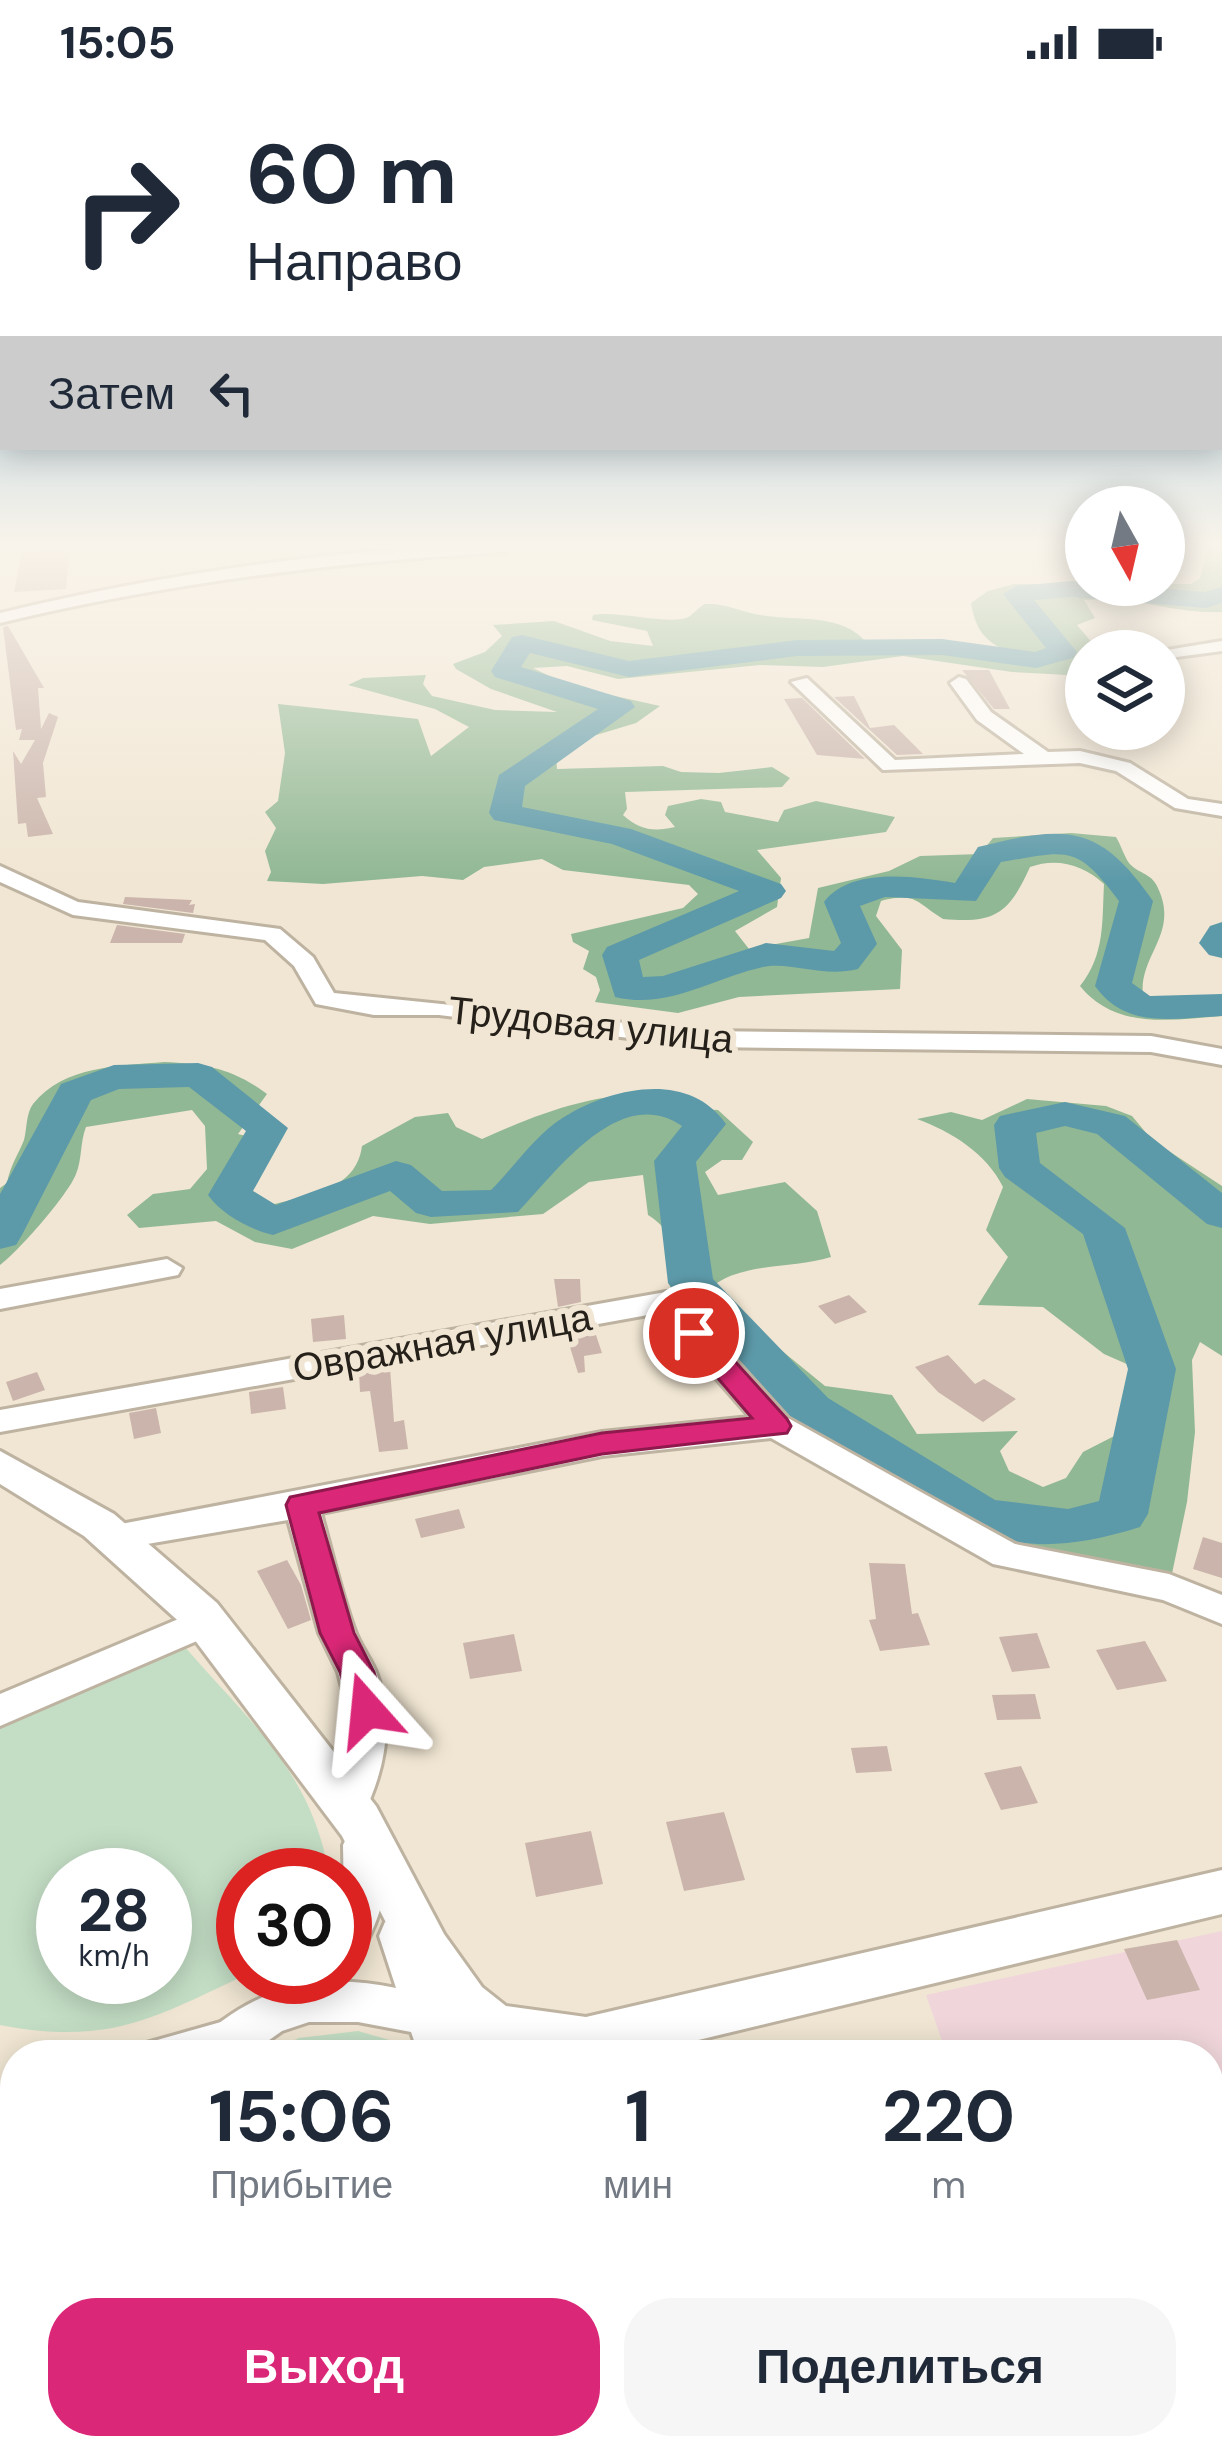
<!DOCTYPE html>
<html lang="ru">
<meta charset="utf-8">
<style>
:root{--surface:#fff;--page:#f6f6f7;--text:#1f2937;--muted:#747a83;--accent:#db2777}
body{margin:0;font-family:"DM Sans",sans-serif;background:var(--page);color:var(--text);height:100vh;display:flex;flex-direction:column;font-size:45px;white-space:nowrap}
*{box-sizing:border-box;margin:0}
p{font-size:39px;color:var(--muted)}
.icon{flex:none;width:66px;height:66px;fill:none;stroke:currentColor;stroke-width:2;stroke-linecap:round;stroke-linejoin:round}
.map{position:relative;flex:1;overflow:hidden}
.panel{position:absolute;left:0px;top:1956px;width:1224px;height:420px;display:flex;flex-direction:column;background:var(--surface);border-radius:48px 48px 0 0;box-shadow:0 6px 30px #0003}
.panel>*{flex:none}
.banner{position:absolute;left:0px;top:0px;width:1224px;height:366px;box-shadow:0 6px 30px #0003;background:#fff;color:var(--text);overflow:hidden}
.needle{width:78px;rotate:172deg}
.fabs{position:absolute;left:1065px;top:402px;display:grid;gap:24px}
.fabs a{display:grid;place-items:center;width:120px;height:120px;border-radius:50%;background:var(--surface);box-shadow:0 6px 30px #0003;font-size:60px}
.speed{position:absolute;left:36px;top:1764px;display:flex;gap:24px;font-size:60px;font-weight:700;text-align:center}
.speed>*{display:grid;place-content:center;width:156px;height:156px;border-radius:50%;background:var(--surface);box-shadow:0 6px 30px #0003;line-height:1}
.speed small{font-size:30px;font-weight:400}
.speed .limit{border:18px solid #d22;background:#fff;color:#111}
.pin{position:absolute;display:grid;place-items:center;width:102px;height:102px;color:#fff;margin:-51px;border:6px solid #fff;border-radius:50%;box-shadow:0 3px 12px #0007}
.me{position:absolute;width:132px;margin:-66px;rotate:342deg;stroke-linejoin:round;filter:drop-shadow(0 0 9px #0008)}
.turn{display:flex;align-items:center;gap:42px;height:252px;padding:0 48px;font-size:54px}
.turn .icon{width:156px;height:156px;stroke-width:2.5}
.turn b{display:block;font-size:84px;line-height:102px}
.then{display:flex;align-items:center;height:114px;padding:0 48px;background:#0003;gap:24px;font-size:45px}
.eta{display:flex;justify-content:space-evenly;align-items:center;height:204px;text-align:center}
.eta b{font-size:72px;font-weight:700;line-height:84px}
.button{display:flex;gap:24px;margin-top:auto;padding:24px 48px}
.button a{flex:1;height:138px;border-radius:48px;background:var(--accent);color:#fff;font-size:48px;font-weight:700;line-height:138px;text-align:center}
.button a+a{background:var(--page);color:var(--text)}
.status{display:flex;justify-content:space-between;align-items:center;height:84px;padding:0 60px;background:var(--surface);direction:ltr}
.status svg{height:33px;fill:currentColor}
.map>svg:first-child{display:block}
.industrial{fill:#f0d6db}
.green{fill:#c4dec5;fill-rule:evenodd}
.forest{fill:#91b894}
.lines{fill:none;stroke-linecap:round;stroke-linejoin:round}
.river{fill:#5d9aa9;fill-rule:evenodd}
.building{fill:#cab4ab}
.service-casing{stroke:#beb3a1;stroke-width:6}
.minor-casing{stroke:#beb3a1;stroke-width:6}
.tertiary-casing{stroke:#beb3a1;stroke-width:6}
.service{fill:#fff;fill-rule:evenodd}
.minor{fill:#fff;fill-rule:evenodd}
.tertiary{fill:#fff;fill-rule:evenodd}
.route{fill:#db2777;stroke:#8e194d;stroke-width:3}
.labels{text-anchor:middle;stroke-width:12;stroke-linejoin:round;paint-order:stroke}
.street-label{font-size:39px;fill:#25211a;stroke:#f1e6d3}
</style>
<div class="status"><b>15:05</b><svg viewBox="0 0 49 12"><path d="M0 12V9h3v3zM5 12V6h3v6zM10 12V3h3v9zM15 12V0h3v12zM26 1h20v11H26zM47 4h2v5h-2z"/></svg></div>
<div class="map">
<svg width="1222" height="2376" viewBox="0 0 1222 2376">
<rect width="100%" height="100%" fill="#f1e6d3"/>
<!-- industrial -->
<polygon class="industrial" points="1222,1847 1222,2376 1159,2376 1132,2361 1209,2361 1209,1971 947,1971 926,1911"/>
<!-- green -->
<g class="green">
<path d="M184 1562C248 1636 313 1689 329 1791H243V1892C149 1937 106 1961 0 1941V1636ZM63 1791H165V1893H63Z"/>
<polygon points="358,1947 400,1959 415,1971 260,1971 299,1954"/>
<polygon points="15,2309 15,2361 406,2361 337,2376 0,2376 0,2311"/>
<polygon points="606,2361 1027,2361 1050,2376 610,2376"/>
</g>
<!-- forest -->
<g class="forest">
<path d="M1208 463H1222V528C1175 530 1132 511 1084 516L1095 534 1077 541 1099 567H1086V592L1012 588 903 572 823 583 760 581 618 595 567 582 533 584 570 602 660 622 636 639 593 652 556 672 557 685 663 682 681 688 719 689 772 683 790 694 782 703 625 708 627 725 623 731C639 746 654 748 675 743L665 731 668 722 701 715 721 718 725 728 778 738 784 726 816 717 895 733 886 748 757 766 781 794 777 823 735 847 749 865 809 854 818 804 889 787 920 772 980 770 993 754 1071 749 1116 753C1121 761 1124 772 1129 779 1137 789 1151 789 1157 802 1182 852 1134 872 1144 918L1222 916V932C1170 936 1116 946 1080 902 1105 871 1102 838 1104 800 1084 781 1057 773 1030 783 1009 829 996 840 943 835 915 818 917 808 881 817L876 832 902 866 900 905 739 913 678 929 595 918 600 906 596 893 583 885 589 867 573 858 571 850 683 824 698 810 689 801 563 786 542 775 484 783 463 796 422 792 323 800 267 797 271 788 265 767 276 744 265 728 278 717 285 669 278 620 418 635 431 672 469 643 435 625 348 601 363 594 426 591 423 600 432 612 495 626 557 628 491 605 456 585 453 580 485 568 502 552 493 541 554 537 610 557 653 562 647 547 592 536 593 531C619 526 673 543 690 532 695 528 699 523 705 520 725 519 739 527 760 531 796 538 841 528 867 559L923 555 1007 567C985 557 976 547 971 519L988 507 1014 500H1191L1200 494Z"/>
<path d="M164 978C206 980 232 984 267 1010L238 1050 274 1059 248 1111 271 1121C308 1111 356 1107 362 1062L415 1033 448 1029 456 1043 482 1055C540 1029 590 1010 655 1009L668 1023 718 1026 753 1058 742 1076H722L705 1088 718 1111 785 1098 817 1127 831 1173C793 1185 746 1178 714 1201L726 1221 825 1302 892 1311 917 1350 1018 1347 1000 1367 1009 1387 1043 1403 1066 1394 1083 1368 1124 1347 1137 1309 1129 1281 1104 1270 1043 1223 978 1221 1008 1173 986 1146 1003 1103C986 1069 952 1048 917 1035L951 1028 982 1036 1027 1015 1106 1022 1132 1032 1152 1056 1222 1102V1272L1200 1258 1192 1276 1195 1348 1187 1418 1169 1504 1017 1473 776 1342 666 1218C678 1185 682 1152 648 1131L643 1091 589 1098 543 1130 430 1140 373 1132 292 1165 255 1158 216 1137 139 1144 127 1131 153 1110 190 1105 207 1085 205 1042 192 1026 86 1043C80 1058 82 1076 76 1090 68 1111 18 1168 0 1181V1104L7 1099C10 1082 18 1071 24 1056 27 1045 26 1029 33 1020 64 981 120 982 164 978Z"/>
</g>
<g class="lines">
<!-- river -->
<g class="river">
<path d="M1071 497 1205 508 1222 503V519L1206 524 1071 513 1034 516 1077 568 1073 574 1036 584 942 571 797 572 629 593 530 569 521 583 631 617 635 623 525 702 522 723 631 745 781 800 786 807 781 814 639 876 643 893 663 892 766 859 834 867 841 859 824 818C852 782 916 793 955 799L978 763C1066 741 1099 739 1153 817L1132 899 1150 912 1222 910V932C1175 934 1126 946 1095 902L1119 817C1076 759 1068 767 1001 778L976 817 885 813 860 822 877 860 858 885C822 894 791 877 763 883 713 894 668 926 615 913L602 871 607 863 739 807 612 760 494 736 489 729 499 691 598 625 495 593 491 587 512 553 522 551 629 577 797 556 942 555 1035 568 1046 564 1003 510 1016 502Z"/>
<polygon points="1222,838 1222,874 1209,871 1199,859 1210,842"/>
<path d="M198 979 212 983 288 1044 253 1107 276 1121 396 1077 411 1081 442 1107 491 1106C514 1083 537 1049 564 1033 612 1003 689 986 726 1040L696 1078 713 1195 828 1314 995 1416 1068 1425 1099 1417 1128 1285 1083 1150 1005 1093 999 1084 994 1041 1000 1032 1065 1018 1125 1032 1222 1109V1144L1207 1140 1097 1050 1065 1042 1036 1049 1040 1079 1125 1144 1176 1285 1148 1430 1140 1443C1076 1463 1030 1467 965 1447L794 1338 675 1209 668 1199 654 1077 682 1042C620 999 557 1087 518 1128L431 1133 416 1129 390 1107 273 1151C251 1146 221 1130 208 1111L246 1047 189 1003 119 1005 91 1016 22 1151 16 1161 0 1165V1110L61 1000 114 981Z"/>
</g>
</g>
<!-- building -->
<g class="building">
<polygon points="70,466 66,505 14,508 22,468"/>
<polygon points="8,542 44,604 38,604 41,645 49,629 58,633 43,679 46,713 37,714 53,750 28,753 26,739 18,740 13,667 21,680 35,656 19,656 22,645 16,646 3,543"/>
<polygon points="962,586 989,586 1010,625 994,625"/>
<polygon points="854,612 870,644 894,641 923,670 897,671 834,613"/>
<polygon points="802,614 865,675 817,671 784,615"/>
<polygon points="125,813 192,816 189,821 195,820 193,829 123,820"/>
<polygon points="117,841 185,850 182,859 110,859"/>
<polygon points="554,1195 580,1195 581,1218 558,1223"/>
<polygon points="849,1211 867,1228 835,1240 818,1222"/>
<polygon points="344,1231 346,1255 313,1258 311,1235"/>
<polygon points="594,1245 602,1269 584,1272 585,1288 578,1289 566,1250"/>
<polygon points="948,1271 975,1300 984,1295 1016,1315 983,1338 938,1308 915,1283"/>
<polygon points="390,1284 394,1338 404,1336 408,1365 379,1368 370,1307 360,1308 359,1288"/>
<polygon points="37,1288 45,1306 13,1317 6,1298"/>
<polygon points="283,1303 286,1325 251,1330 249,1308"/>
<polygon points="156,1324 161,1349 134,1355 129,1329"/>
<polygon points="459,1425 465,1444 421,1454 415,1435"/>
<polygon points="1203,1453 1222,1459 1222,1494 1193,1485"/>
<polygon points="287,1476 301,1501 311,1536 288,1545 257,1487"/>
<polygon points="869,1479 905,1480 912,1530 918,1529 930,1561 880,1567 869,1536 876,1535"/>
<polygon points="1037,1549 1050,1584 1012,1588 999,1553"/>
<polygon points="514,1550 522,1587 470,1595 463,1559"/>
<polygon points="1145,1557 1167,1597 1117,1606 1096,1566"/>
<polygon points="1035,1610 1041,1635 997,1636 992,1611"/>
<polygon points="887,1662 892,1687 856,1689 851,1664"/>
<polygon points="1021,1682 1038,1719 1001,1726 984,1689"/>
<polygon points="724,1728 745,1796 684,1807 666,1738"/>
<polygon points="591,1747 603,1800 536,1813 525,1759"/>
<polygon points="1177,1856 1200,1906 1147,1916 1124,1865"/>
</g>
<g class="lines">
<defs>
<g id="service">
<path d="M221 1938 229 1941 232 1948 229 1955C191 1969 171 1971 132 1971L135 1964 143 1960Z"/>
<polygon points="15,2013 15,2041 8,2048 0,2051 0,2023 7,2016"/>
<polygon points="0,2209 15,2217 15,2245 0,2237"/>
</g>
<g id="minor">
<path d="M423 463H512L504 468C333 478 166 499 0 539V529C140 495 280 474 423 463Z"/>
<polygon points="1222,557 1222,567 1169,574 1161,567"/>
<polygon points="959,593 966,595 991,628 1048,668 1080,667 1130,679 1188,715 1222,720 1222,732 1175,724 1116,687 1080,679 883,686 791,598 807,594 895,676 1024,670 977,636 950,599"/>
<polygon points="0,782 78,818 280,845 313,873 334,909 703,947 1151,952 1222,965 1222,981 1151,968 703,963 439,931 374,931 316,920 294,882 265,856 73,831 0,798"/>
<polygon points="167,1175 182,1184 178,1191 0,1225 0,1205"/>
<path d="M666 1208 677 1211 788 1334 919 1407 1015 1460 1169 1490 1222 1511V1540L1163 1516 993 1480 771 1354 602 1372 321 1429C332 1468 341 1509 355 1547 360 1561 370 1574 376 1588 395 1637 385 1687 362 1733L348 1738 334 1733 328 1721 346 1668 348 1626 338 1588 319 1549 288 1436 112 1466 100 1462 94 1453 100 1444 602 1348 750 1333 659 1229 0 1348V1326Z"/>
<polygon points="207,1523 220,1527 225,1537 220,1547 0,1642 0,1610"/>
<path d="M363 1743 377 1749C397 1788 381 1834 360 1870L345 1875 343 1761 349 1749Z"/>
<path d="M400 1833 415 1838 444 1915 498 1928 504 1943 498 1958 482 1964 459 1960 463 1971H419L411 1948 358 1938H309L282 1947 248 1971H191C198 1955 208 1947 222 1937 276 1897 332 1890 396 1904L379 1852 385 1838Z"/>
<polygon points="550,2361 602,2361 607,2376 555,2376"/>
</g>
<polygon id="tertiary" points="0,1367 114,1430 217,1519 376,1722 444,1850 482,1903 506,1922 586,1933 1222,1786 1222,1830 636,1971 494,1970 475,1963 444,1937 408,1882 342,1752 185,1543 84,1452 0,1400"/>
</defs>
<!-- service casing -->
<use href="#service" class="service-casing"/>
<!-- minor casing -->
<use href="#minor" class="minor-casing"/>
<!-- tertiary casing -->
<use href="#tertiary" class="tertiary-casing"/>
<!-- service -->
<use href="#service" class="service"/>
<!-- minor -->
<use href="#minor" class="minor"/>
<!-- tertiary -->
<use href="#tertiary" class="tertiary"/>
</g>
<!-- sky -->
<linearGradient id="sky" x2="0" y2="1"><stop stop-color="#70aacf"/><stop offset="0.58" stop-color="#f9f4eb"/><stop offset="1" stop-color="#f9f4eb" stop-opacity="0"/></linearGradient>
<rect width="1222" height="796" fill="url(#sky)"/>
<!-- route -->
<polygon class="route" points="694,1240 704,1243 787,1335 791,1342 787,1349 602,1370 319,1429 354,1549 374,1588 384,1626 379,1636 367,1640 354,1636 340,1588 320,1549 286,1421 290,1413 602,1349 752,1334 679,1249"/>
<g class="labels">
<!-- street labels -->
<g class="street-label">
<text transform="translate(591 940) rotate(6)" y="14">Трудовая улица</text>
<text transform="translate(442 1258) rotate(-10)" y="14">Овражная улица</text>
</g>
</g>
</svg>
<div class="fabs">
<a><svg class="needle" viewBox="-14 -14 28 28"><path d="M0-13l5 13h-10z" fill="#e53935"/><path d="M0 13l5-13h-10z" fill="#747a83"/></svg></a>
<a><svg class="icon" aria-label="layers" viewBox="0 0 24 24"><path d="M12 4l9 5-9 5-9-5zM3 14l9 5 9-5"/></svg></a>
</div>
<div class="speed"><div>28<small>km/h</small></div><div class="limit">30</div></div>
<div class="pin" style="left:694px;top:1249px;background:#d93025"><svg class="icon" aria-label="arrive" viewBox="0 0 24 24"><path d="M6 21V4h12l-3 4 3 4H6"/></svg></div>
<svg class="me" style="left:367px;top:1626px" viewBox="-20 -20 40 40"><path d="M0-17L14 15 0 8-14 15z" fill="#db2777" stroke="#fff" stroke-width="4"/></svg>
<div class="banner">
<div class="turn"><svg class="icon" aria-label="right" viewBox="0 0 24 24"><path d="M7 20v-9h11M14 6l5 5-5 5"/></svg><div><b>60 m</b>Направо</div></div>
<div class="then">Затем<svg class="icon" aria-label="left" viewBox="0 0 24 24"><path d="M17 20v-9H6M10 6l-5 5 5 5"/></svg></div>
</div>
<section class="panel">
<div class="eta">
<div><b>15:06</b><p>Прибытие</p></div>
<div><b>1</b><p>мин</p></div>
<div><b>220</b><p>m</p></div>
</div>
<div class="button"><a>Выход</a><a>Поделиться</a></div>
</section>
</div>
